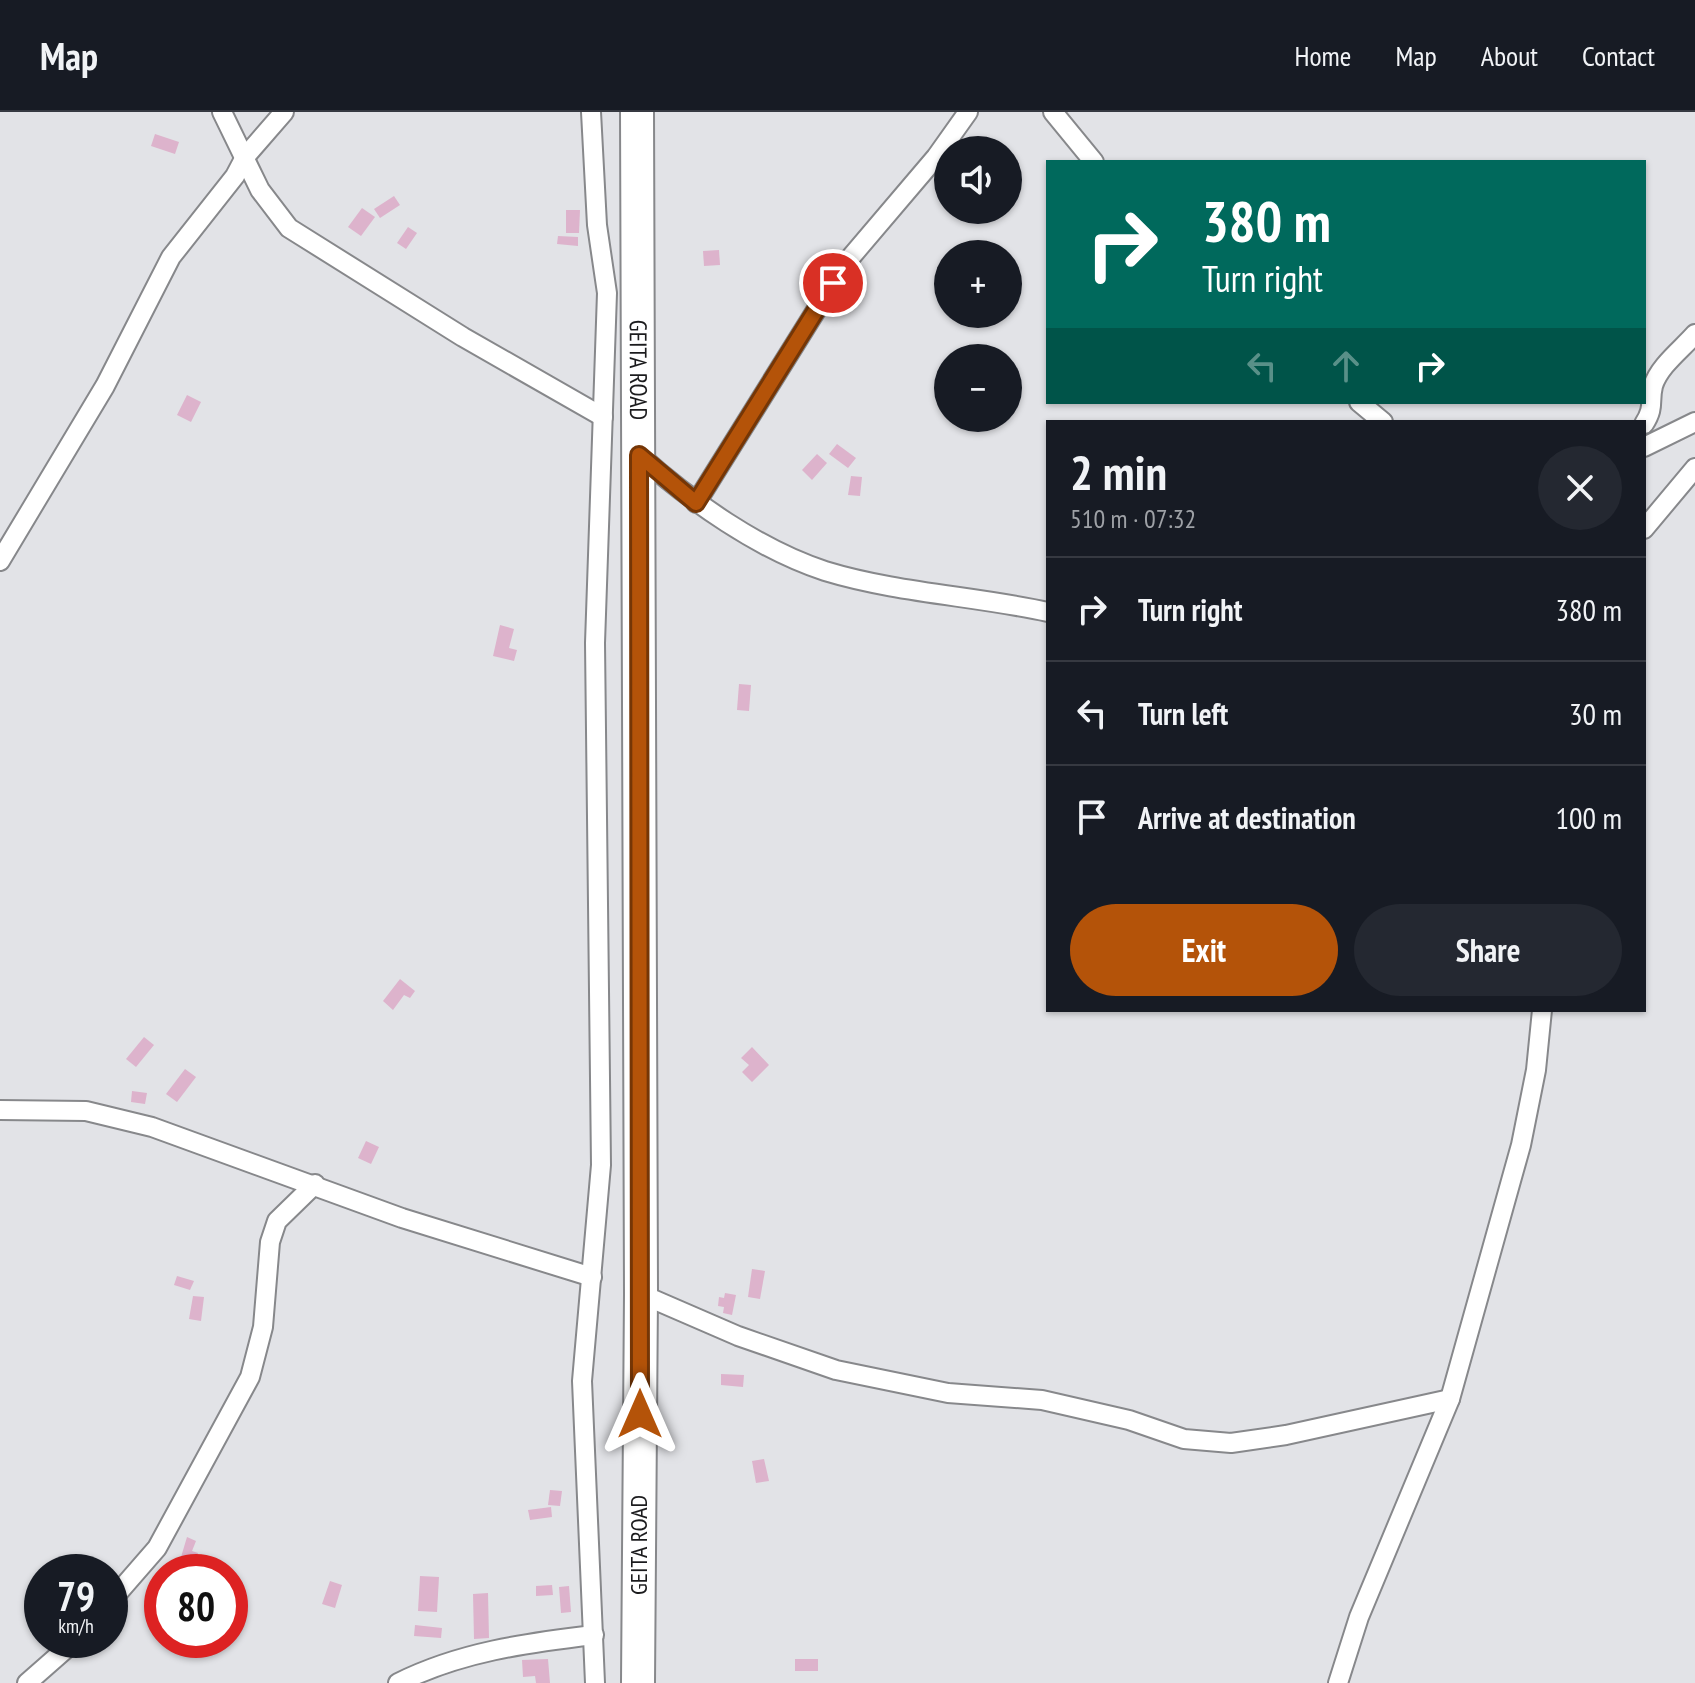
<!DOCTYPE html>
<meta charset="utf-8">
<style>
:root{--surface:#171b24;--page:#242831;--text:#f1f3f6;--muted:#9ea1a6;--line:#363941;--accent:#b45309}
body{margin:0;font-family:"PT Sans Narrow",sans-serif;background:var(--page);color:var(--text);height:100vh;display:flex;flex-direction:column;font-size:30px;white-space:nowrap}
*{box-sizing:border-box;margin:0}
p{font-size:26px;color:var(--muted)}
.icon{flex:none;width:44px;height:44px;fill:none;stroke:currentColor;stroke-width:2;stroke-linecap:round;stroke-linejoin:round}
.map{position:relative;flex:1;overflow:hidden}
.side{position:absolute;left:1046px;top:308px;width:600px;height:592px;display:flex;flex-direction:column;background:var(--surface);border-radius:0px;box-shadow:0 2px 6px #0004}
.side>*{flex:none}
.top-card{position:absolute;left:1046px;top:48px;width:600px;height:244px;border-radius:0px;box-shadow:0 2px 6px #0004;background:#00695c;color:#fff;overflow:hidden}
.controls{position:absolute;left:934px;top:24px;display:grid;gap:16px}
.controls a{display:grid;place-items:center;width:88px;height:88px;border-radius:50%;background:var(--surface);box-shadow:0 2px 6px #0004;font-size:40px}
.speed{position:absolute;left:24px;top:1442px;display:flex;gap:16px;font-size:40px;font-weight:700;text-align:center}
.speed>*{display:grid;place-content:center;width:104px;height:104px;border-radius:50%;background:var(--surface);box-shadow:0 2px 6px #0004;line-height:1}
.speed small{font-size:20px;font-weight:400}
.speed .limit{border:12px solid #d22;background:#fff;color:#111}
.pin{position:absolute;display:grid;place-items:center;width:68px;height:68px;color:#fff;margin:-34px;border:4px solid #fff;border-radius:50%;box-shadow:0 2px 8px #0007}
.me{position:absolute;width:88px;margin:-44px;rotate:0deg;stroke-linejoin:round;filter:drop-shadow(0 0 6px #0008)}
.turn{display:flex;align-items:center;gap:28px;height:168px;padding:0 24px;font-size:36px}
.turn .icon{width:104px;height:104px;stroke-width:2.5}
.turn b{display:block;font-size:56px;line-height:68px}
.lanes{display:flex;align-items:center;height:76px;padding:0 24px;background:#0003;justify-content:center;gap:40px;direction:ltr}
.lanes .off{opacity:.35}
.round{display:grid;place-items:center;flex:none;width:84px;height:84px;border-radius:42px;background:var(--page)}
.head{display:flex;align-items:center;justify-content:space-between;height:136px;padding:0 24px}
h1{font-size:48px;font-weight:700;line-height:60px}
.cta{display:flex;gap:16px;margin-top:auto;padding:16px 24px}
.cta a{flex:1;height:92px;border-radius:48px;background:var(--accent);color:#fff;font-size:32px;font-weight:700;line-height:92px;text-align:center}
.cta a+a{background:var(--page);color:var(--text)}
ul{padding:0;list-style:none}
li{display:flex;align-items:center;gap:24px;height:104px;padding:0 24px;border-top:2px solid var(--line)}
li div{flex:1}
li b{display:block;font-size:30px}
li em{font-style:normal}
header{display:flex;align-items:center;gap:48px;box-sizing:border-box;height:112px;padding:0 40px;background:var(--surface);border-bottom:2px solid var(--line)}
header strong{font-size:38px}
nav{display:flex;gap:44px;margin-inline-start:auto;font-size:28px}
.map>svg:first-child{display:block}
.building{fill:#ddb3cc}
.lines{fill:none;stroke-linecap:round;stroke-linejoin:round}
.minor-casing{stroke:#87888b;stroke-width:22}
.trunk-casing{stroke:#87888b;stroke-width:36}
.minor{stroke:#fff;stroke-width:18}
.trunk{stroke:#fff;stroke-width:32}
.route-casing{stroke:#753606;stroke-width:20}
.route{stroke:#b45309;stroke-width:14}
.labels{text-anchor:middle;stroke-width:8;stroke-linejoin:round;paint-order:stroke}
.street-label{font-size:24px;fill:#1b1b1d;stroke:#fff}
</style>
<header>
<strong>Map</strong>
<nav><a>Home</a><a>Map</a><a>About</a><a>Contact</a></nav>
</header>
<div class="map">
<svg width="1695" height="1571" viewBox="0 0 1695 1571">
<rect width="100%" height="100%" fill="#e2e3e7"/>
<!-- building -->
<g class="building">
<polygon points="155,22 179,30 175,42 151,34"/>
<polygon points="394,84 400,93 380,106 374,97"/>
<polygon points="362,96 375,105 361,124 348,115"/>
<polygon points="566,98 580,98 579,121 566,121"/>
<polygon points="408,115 417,121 406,137 397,131"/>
<polygon points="558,124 578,125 578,134 557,132"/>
<polygon points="719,138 720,153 704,154 703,139"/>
<polygon points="187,283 201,290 191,310 177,303"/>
<polygon points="837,332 856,346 848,356 829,342"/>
<polygon points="817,342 827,351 812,368 802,358"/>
<polygon points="851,364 862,365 860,384 848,383"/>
<polygon points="500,513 514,517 509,536 517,538 514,549 493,544"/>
<polygon points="739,572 751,573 749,599 737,598"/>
<polygon points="400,867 415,879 410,886 404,883 393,898 383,889"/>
<polygon points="144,925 154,933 136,955 126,947"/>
<polygon points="752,935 769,953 752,970 742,960 749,953 741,946"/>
<polygon points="185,957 196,965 177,990 166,982"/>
<polygon points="132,979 147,981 145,992 131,990"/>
<polygon points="366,1029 379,1035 371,1052 358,1046"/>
<polygon points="752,1157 765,1159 760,1187 748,1185"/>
<polygon points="177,1164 194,1169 190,1178 174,1173"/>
<polygon points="725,1181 736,1183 732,1203 723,1201 724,1195 718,1194 719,1185 724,1186"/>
<polygon points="193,1184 204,1185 201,1209 189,1207"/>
<polygon points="721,1262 744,1263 743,1275 721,1273"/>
<polygon points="764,1347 769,1369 756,1371 752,1349"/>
<polygon points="550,1378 562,1379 560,1394 548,1393"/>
<polygon points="551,1395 552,1405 530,1408 528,1398"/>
<polygon points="187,1425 196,1429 192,1439 198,1441 195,1451 181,1445"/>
<polygon points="420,1464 439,1465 437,1500 418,1499"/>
<polygon points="330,1469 342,1473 335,1496 322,1492"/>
<polygon points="552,1473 553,1483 536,1484 536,1474"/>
<polygon points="569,1474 571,1500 561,1501 559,1475"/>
<polygon points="488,1481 489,1526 474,1527 473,1482"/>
<polygon points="415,1513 442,1516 441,1526 414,1524"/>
<polygon points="548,1547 550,1571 536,1571 535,1564 523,1565 522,1548"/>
<rect x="795" y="1547" width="23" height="12"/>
</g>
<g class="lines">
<defs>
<g id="minor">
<polyline points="222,0 260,78 289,116 463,225 603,305"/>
<polyline points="591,0 597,113 607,181 595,531 601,1053 582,1269 595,1571"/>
<polyline points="1053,0 1094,50"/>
<polyline points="1359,290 1383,310"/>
<path d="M1644 312C1655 295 1649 290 1653 274 1659 254 1682 237 1695 222"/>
<polyline points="1644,335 1695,310"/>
<path d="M639 343C690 389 760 438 825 459 897 481 975 484 1048 500"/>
<polyline points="696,391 845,152 936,45 968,0"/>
<polyline points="1644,417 1695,356"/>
<polyline points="0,449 105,274 171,145 235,64 245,45 284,0"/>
<polyline points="0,998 86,999 152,1015 402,1106 592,1165"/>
<polyline points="641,1182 738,1224 836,1258 948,1281 1042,1288 1129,1308 1184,1327 1231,1331 1286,1323 1450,1287"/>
<polyline points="110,1490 157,1436 250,1265 263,1215 270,1130 277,1109 315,1072"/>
<polyline points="27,1571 76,1528"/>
<path d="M398 1571C460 1540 526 1531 594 1523"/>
<polyline points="1338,1571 1359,1505 1450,1287 1521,1033 1536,958 1542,898"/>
</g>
<g id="trunk">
<path id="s1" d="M637 0 641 1182 638 1571"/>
</g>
</defs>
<!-- minor casing -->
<use href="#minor" class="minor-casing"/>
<!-- trunk casing -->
<use href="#trunk" class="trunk-casing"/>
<!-- minor -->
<use href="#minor" class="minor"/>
<!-- trunk -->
<use href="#trunk" class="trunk"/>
</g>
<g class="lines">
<defs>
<polyline id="route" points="640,1302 639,343 696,391 833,171"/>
</defs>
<!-- route casing -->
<use href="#route" class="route-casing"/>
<!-- route -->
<use href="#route" class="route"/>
</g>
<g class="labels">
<!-- street labels -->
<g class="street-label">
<text dy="8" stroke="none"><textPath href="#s1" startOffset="258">GEITA ROAD</textPath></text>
<text transform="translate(639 1433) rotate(-90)" y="8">GEITA ROAD</text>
</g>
</g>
</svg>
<div class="controls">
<a><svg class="icon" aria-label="sound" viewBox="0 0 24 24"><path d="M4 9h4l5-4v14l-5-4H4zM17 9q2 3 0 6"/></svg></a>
<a>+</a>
<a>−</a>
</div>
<div class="speed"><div>79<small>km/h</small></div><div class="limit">80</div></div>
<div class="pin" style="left:833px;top:171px;background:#d93025"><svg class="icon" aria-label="arrive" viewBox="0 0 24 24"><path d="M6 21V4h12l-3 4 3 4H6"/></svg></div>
<svg class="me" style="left:640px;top:1302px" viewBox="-20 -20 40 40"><path d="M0-17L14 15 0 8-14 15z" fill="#b45309" stroke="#fff" stroke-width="4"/></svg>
<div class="top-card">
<div class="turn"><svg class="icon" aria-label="right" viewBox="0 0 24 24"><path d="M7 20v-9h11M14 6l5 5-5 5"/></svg><div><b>380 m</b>Turn right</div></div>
<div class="lanes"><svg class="icon off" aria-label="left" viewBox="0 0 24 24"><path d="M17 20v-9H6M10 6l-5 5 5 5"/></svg><svg class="icon off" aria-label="ahead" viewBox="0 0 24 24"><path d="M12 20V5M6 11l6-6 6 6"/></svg><svg class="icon" aria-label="right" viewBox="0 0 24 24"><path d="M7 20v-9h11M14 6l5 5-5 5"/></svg></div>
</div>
<section class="side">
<div class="head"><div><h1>2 min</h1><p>510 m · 07:32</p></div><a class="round"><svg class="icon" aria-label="close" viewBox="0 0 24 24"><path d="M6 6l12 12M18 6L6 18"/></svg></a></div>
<ul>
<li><svg class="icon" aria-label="right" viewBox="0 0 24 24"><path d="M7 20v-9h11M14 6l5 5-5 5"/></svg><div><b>Turn right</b></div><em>380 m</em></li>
<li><svg class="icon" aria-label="left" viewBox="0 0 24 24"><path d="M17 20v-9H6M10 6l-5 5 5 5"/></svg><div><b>Turn left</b></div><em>30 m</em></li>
<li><svg class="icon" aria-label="arrive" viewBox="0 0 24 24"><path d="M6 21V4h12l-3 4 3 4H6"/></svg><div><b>Arrive at destination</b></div><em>100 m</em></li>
</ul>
<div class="cta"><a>Exit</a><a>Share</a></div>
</section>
</div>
